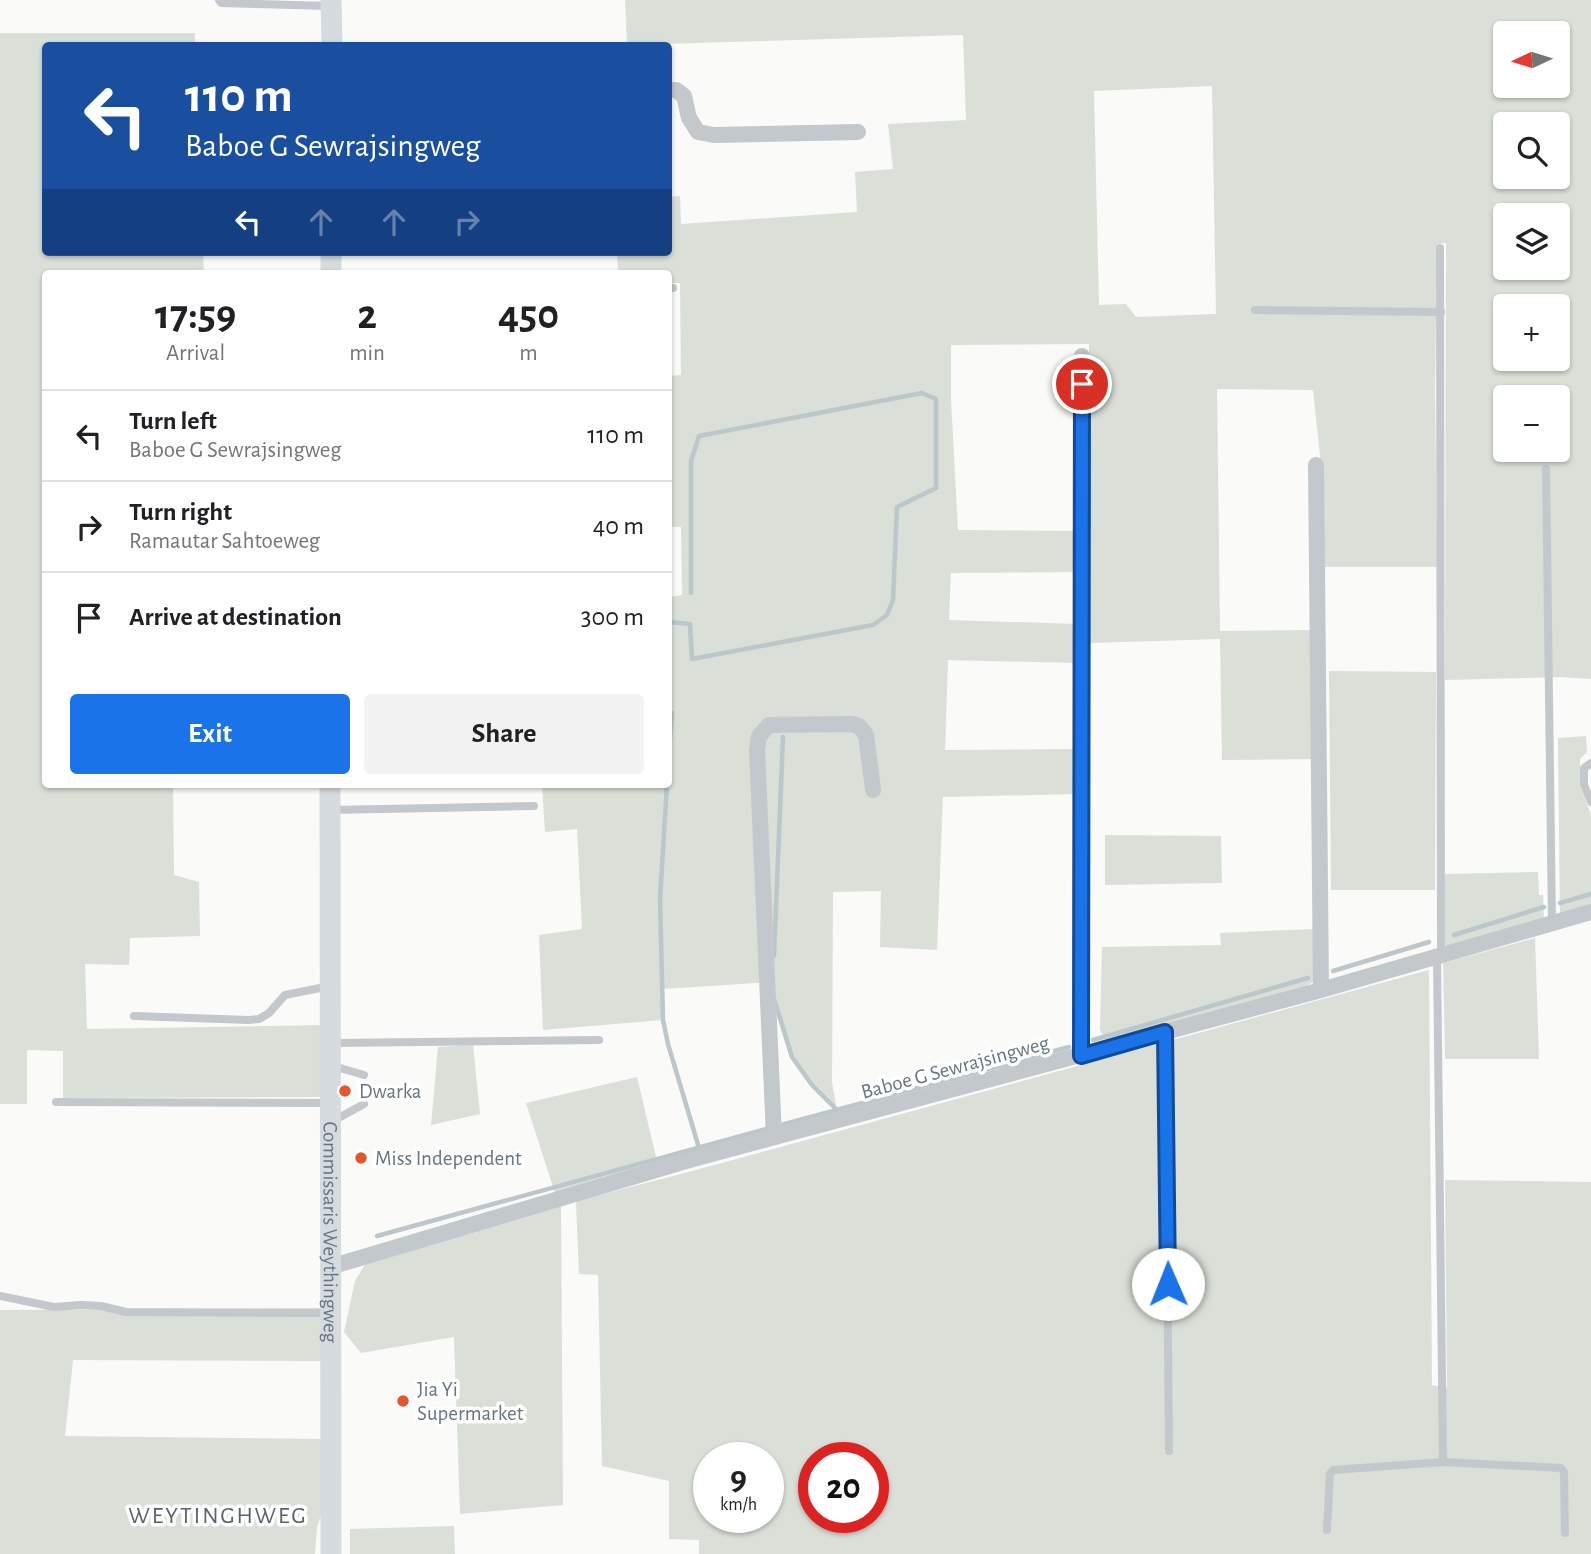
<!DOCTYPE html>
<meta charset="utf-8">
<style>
:root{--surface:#fff;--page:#f2f2f2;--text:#202124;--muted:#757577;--line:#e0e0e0;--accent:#1a73e8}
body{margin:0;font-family:"Alegreya Sans",sans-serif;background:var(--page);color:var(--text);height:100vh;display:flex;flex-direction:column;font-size:26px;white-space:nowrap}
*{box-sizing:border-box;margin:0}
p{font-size:23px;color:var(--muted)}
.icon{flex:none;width:38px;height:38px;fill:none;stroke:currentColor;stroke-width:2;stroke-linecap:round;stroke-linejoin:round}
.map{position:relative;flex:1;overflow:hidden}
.drawer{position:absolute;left:42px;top:270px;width:630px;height:518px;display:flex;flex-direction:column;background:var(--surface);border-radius:7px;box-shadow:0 2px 5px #0004}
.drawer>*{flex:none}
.hud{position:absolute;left:42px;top:42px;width:630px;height:214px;border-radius:7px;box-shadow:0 2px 5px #0004;background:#1a4fa0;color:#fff;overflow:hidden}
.needle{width:46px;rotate:266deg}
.buttons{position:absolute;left:1493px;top:21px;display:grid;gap:14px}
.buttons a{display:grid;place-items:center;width:77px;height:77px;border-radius:7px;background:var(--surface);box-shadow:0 2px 5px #0004;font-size:35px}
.speed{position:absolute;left:693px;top:1442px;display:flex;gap:14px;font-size:35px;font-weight:700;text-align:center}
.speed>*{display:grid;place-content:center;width:91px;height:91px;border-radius:50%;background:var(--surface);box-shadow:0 2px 5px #0004;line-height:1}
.speed small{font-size:18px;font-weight:400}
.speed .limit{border:10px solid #d22;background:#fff;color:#111}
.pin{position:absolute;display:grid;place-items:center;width:60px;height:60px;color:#fff;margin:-30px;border:4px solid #fff;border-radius:50%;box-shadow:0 2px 7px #0007}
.me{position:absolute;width:77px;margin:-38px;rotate:359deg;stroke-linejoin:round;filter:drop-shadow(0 0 5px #0008)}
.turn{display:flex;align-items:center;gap:24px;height:147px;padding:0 28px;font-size:32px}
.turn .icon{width:91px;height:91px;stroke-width:2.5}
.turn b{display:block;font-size:49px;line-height:60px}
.lanes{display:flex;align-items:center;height:66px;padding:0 28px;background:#0003;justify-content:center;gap:35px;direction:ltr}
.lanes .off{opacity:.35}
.eta{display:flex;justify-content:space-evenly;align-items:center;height:119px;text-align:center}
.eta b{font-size:42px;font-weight:700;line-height:49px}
.cta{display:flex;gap:14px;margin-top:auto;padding:14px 28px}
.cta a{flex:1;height:80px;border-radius:7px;background:var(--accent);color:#fff;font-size:28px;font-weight:700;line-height:80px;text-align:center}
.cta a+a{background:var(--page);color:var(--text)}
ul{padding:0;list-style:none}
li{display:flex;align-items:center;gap:21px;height:91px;padding:0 28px;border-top:2px solid var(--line)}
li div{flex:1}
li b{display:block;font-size:26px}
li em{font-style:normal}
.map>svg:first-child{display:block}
.green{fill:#dadfd7;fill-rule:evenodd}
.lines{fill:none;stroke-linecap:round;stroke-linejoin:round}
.stream{stroke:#bbc7cb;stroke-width:4.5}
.lane{stroke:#c3c8cc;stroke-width:8}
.street{stroke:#c3c8cc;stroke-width:16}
.secondary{stroke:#d6dbdf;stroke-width:21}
.route-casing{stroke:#114b97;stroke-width:18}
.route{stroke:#1a73e8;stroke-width:12}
.poi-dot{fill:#e4572e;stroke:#fff;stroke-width:2.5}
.labels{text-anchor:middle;stroke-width:7;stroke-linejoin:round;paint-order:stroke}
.street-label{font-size:21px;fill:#657683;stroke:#fff}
.poi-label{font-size:21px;fill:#657683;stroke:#fff;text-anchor:start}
.quarter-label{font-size:24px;letter-spacing:2px;fill:#57646e;stroke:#fff}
</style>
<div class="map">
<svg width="1591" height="1554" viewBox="0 0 1591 1554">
<rect width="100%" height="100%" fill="#fafaf8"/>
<!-- green -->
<g class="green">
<path d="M625 0H1591V679L1560 677 1445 680 1446 243 1437 244 1435 390 1437 567H1321V465L1313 390 1217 389 1220 631 1312 630 1313 759 1222 760 1220 639 1089 643V344L951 345V400L958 530 1080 531V572L951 573 949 620 1077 624 1076 663 948 660 945 750 1077 749 1078 794 943 797 937 950 880 947 881 891 833 892 832 1083 837 1110 812 1085 792 1057 772 991V982L663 989V1020L543 1030 539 935 582 929 577 829 545 832 542 784H668L669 597 682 595 681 527H669L668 376 681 375 680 283H669L668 273H618L617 252H668L669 197 680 196 681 224 857 212 855 172 893 169 888 124 966 120 963 35 627 45ZM1505 33H1558V86H1505ZM1212 86 1216 314 1136 317 1126 304 1099 305 1094 91ZM1505 124H1558V177H1505ZM1505 215H1558V268H1505ZM1505 306H1558V359H1505ZM1505 397H1558V450H1505Z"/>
<polygon points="0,33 195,33 195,45 46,46 46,252 203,252 204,273 46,273 46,784 173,784 174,875 199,882 200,936 130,938 129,965 85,964 87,1029 323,1025 324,1097 63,1098 63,1051 27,1050 27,1104 0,1104"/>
<polygon points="1329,671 1436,672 1435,890 1331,890"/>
<polygon points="1586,736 1587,752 1580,759 1580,786 1591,815 1591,907 1560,915 1558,738"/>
<polygon points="1105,835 1221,836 1222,883 1105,885"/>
<polygon points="1538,872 1539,895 1543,895 1544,921 1450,948 1445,945 1444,874"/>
<polygon points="1314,929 1314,967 1313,982 1306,986 1107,1043 1100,1030 1102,947 1221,945 1220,933"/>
<polygon points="1535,938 1539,1059 1445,1059 1443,963"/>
<path d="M1429 970 1432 1385 1447 1388 1445 1180 1591 1182V1554H699V1540L669 1539V1481L602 1466 598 1275 579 1274 576 1201 696 1170ZM709 1458H768V1517H709ZM814 1458H873V1517H814Z"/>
<polygon points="473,1045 480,1114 431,1125 438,1047"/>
<polygon points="637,1077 658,1165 555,1193 526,1103"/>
<polygon points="561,1206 563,1505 460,1514 454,1337 361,1353 344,1332 355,1281 366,1263"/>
<polygon points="321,1308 321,1361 73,1360 65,1436 322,1439 322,1511 317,1528 315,1554 0,1554 0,1310"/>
<polygon points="454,1526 455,1554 350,1554 350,1529"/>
</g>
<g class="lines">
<!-- stream -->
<g class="stream">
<polyline points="668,622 690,624 692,659 873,625 887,615 893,600 897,507 936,488 936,399 922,393 699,436 691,461 691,593"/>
<polyline points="668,766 672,713"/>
<polyline points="667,784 660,899 663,1020 668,1044 699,1148"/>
<polyline points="1560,903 1591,894"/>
<polyline points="1454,935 1544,907"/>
<polyline points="774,956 783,737"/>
<polyline points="1333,971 1429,942"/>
<polyline points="774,999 792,1057 812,1085 837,1110"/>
<polyline points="1093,1040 1308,978"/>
<polyline points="781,1125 1069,1047"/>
<polyline points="377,1236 766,1129"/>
</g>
<!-- lane -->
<g class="lane">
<polyline points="219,0 221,3 331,6"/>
<polyline points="1440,248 1441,956"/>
<polyline points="668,288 673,288"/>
<polyline points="1255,310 1441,312"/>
<polyline points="1546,469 1552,924"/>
<polyline points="1591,763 1584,768 1584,785 1591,802"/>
<polyline points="330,810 534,806"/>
<polyline points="1437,958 1443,1462"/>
<polyline points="134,1016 249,1020 259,1019 269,1013 285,995 330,986"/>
<polyline points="1165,1032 1169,1451"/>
<polyline points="333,1043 599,1040"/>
<polyline points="330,1065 364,1075"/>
<polyline points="56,1102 330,1103"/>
<polyline points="333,1121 364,1104"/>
<polyline points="0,1296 54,1307 81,1305 101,1306 126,1312 330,1313"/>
<polyline points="1327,1530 1330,1474 1333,1470 1443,1462 1561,1468 1564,1472 1565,1533"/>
</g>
<!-- street -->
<g class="street">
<polyline points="668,90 676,90 684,96 689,118 698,132 714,135 858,132"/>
<polyline points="1316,465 1321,990"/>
<polyline points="1081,1056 1082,356"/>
<polyline points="774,1137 757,750 759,736 769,725 852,724 859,726 866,735 873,790"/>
<polyline points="330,1267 686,1161 1321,990 1591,912"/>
</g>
<!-- secondary -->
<g class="secondary">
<polyline points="331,0 332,46"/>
<polyline points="331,273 331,252"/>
<path id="s1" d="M330 784 331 1554"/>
</g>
</g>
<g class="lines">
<defs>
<polyline id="route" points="1082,384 1081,1056 1165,1032 1168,1284"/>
</defs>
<!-- route casing -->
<use href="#route" class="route-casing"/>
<!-- route -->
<use href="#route" class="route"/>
</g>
<!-- markers -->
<g class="poi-dot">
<circle cx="345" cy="1091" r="7"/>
<circle cx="361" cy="1158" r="7"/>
<circle cx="403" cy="1401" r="7"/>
</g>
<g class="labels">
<!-- street labels -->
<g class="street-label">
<text transform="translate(955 1067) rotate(-15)" y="7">Baboe G Sewrajsingweg</text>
<text dy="7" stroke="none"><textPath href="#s1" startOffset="448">Commissaris Weythingweg</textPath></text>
</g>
<!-- poi labels -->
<g class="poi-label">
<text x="359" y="1098">Dwarka</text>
<text x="375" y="1165">Miss Independent</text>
<text x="417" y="1396">Jia Yi<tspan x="417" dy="24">Supermarket</tspan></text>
</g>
<!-- quarter labels -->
<g class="quarter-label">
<text x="218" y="1523">WEYTINGHWEG</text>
</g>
</g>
</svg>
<div class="buttons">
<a><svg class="needle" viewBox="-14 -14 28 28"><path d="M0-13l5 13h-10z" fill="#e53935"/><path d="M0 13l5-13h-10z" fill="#757577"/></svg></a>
<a><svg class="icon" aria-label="search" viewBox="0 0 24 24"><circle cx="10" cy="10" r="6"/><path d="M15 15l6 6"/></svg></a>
<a><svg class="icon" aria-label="layers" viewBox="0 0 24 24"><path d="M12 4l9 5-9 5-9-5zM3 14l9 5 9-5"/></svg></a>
<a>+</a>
<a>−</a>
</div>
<div class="speed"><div>9<small>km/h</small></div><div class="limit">20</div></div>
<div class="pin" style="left:1082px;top:384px;background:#d93025"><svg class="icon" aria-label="arrive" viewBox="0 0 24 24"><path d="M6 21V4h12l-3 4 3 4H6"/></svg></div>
<svg class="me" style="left:1168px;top:1284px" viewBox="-20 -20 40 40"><circle r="19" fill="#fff"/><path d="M0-13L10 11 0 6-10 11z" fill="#1a73e8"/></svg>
<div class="hud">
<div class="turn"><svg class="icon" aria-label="left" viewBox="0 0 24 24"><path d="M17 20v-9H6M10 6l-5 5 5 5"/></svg><div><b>110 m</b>Baboe G Sewrajsingweg</div></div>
<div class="lanes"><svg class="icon" aria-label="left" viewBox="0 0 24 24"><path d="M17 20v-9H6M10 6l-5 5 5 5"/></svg><svg class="icon off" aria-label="ahead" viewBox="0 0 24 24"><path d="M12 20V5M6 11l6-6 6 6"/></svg><svg class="icon off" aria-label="ahead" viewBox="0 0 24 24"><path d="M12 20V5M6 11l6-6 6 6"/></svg><svg class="icon off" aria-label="right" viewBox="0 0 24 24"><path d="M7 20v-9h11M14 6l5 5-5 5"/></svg></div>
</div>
<section class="drawer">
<div class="eta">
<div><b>17:59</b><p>Arrival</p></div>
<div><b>2</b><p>min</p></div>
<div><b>450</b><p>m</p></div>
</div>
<ul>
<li><svg class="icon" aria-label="left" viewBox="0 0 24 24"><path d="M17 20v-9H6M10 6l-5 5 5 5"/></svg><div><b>Turn left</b><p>Baboe G Sewrajsingweg</p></div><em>110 m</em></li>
<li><svg class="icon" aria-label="right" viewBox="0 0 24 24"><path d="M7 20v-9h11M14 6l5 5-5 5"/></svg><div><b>Turn right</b><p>Ramautar Sahtoeweg</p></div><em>40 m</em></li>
<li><svg class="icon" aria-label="arrive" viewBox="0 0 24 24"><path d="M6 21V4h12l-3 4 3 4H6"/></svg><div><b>Arrive at destination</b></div><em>300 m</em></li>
</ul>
<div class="cta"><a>Exit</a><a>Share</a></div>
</section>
</div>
